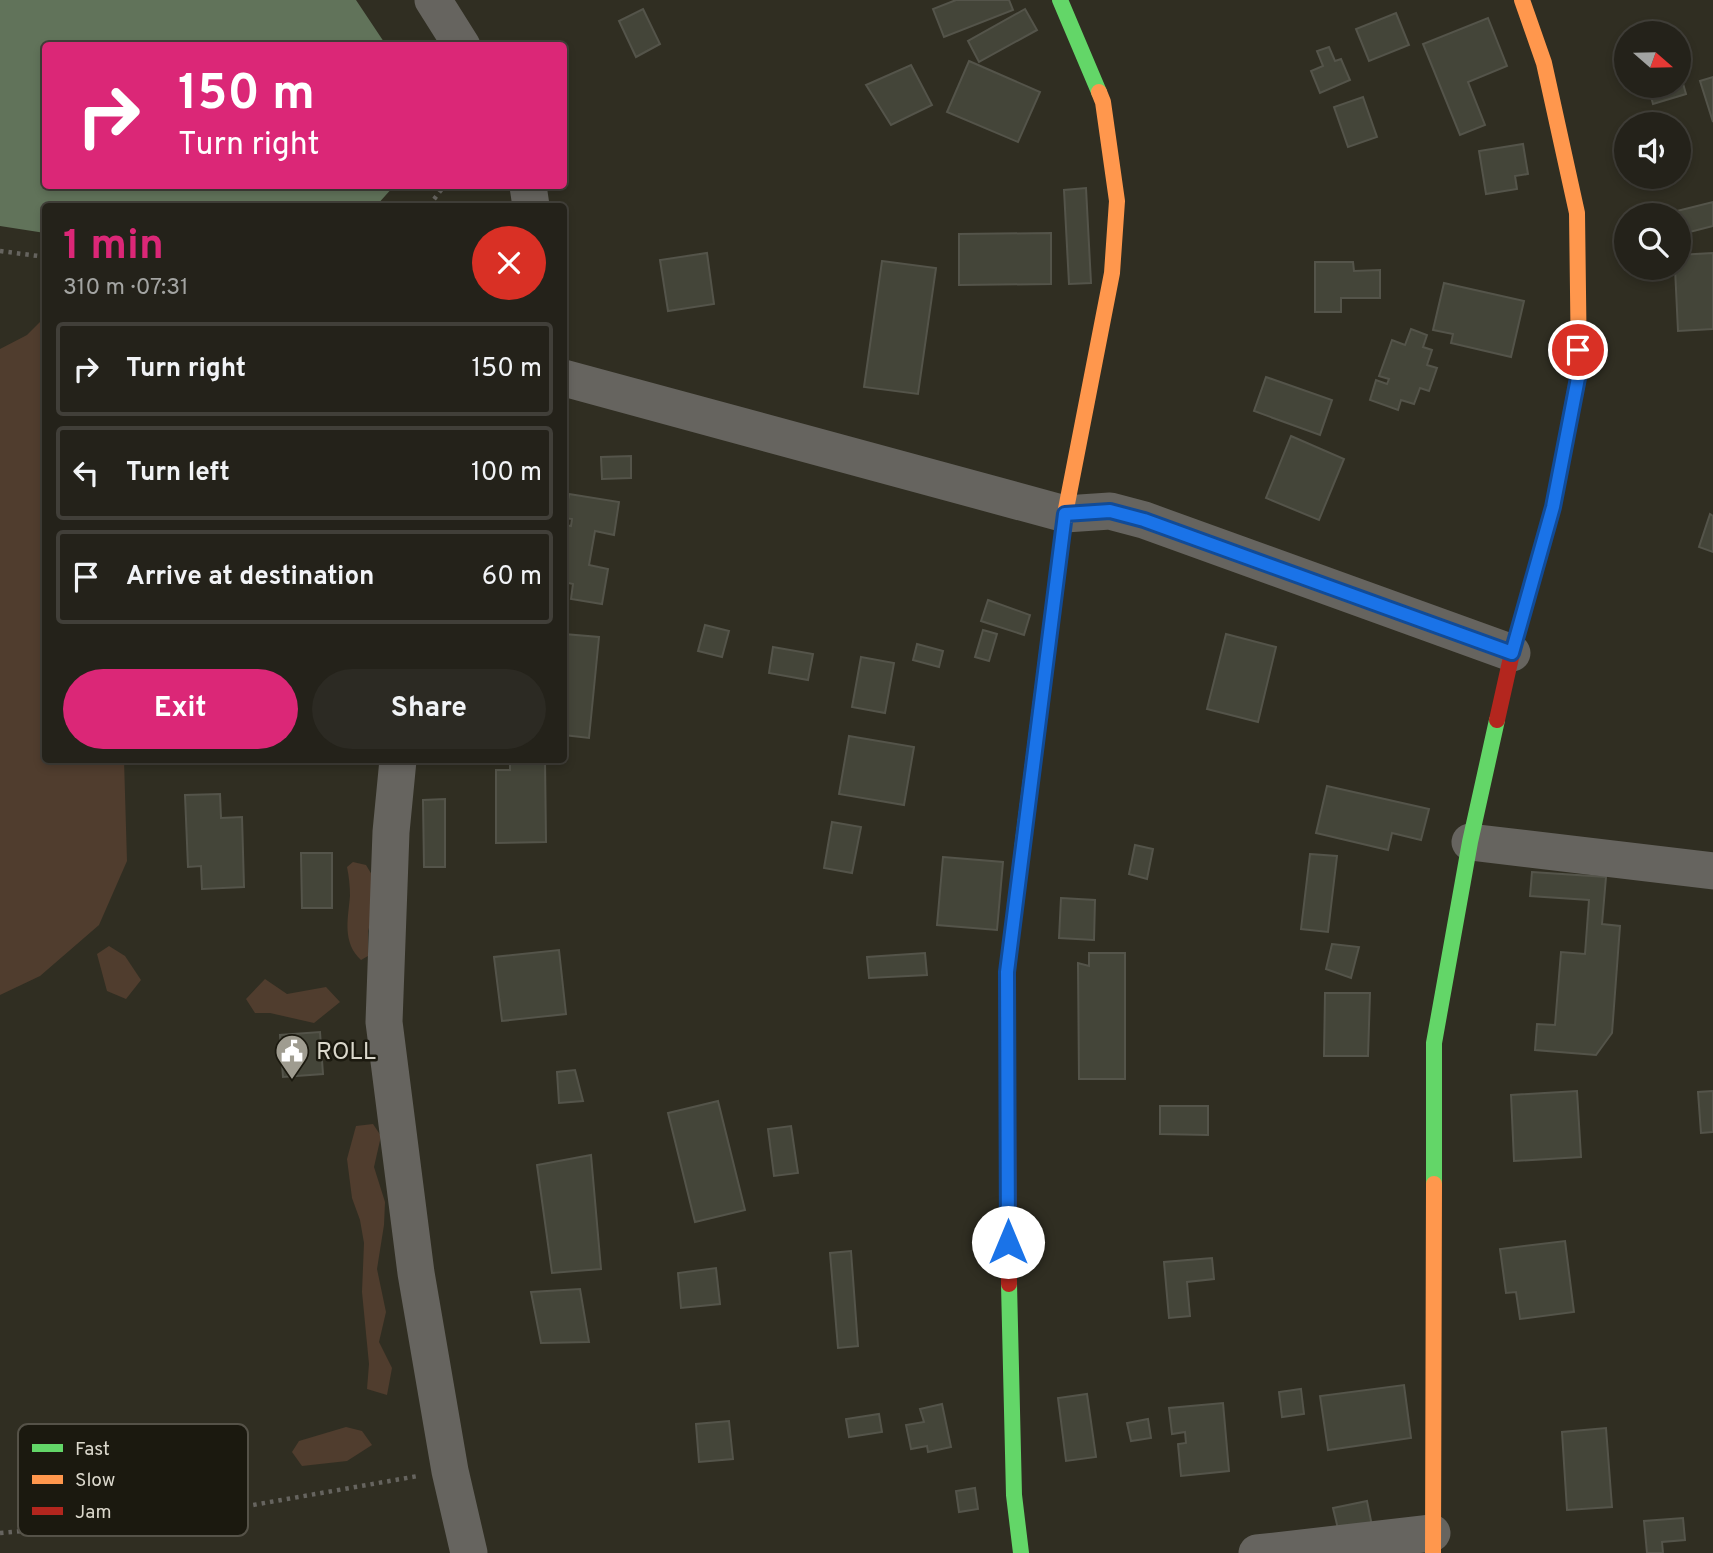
<!DOCTYPE html>
<meta charset="utf-8">
<style>
:root{--surface:#24221a;--page:#2c2a23;--text:#f1f3f6;--muted:#a3a4a2;--line:#413f39;--accent:#db2777}
body{margin:0;font-family:Overpass,sans-serif;background:var(--page);color:var(--text);height:100vh;display:flex;flex-direction:column;font-size:26px;white-space:nowrap}
*{box-sizing:border-box;margin:0}
p{font-size:23px;color:var(--muted)}
.icon{flex:none;width:38px;height:38px;fill:none;stroke:currentColor;stroke-width:2;stroke-linecap:round;stroke-linejoin:round}
.map{position:relative;flex:1;overflow:hidden}
.drawer{position:absolute;left:42px;top:203px;width:525px;height:560px;display:flex;flex-direction:column;background:var(--surface);border-radius:7px;box-shadow:0 4px 10px #0003,0 0 0 2px var(--line)}
.drawer>*{flex:none}
.hud{position:absolute;left:42px;top:42px;width:525px;height:147px;border-radius:7px;box-shadow:0 4px 10px #0003,0 0 0 2px var(--line);background:#db2777;color:#fff;overflow:hidden}
.needle{width:46px;rotate:110deg}
.tools{position:absolute;left:1614px;top:21px;display:grid;gap:14px}
.tools a{display:grid;place-items:center;width:77px;height:77px;border-radius:50%;background:var(--surface);box-shadow:0 4px 10px #0003,0 0 0 2px var(--line);font-size:35px}
.pin{position:absolute;display:grid;place-items:center;width:60px;height:60px;color:#fff;margin:-30px;border:4px solid #fff;border-radius:50%;box-shadow:0 2px 7px #0007}
.me{position:absolute;width:77px;margin:-38px;rotate:0deg;stroke-linejoin:round;filter:drop-shadow(0 0 5px #0008)}
.turn{display:flex;align-items:center;gap:24px;height:147px;padding:0 21px;font-size:32px}
.turn .icon{width:91px;height:91px;stroke-width:2.5}
.turn b{display:block;font-size:49px;line-height:60px}
.round{display:grid;place-items:center;flex:none;width:74px;height:74px;border-radius:37px;background:var(--page)}
.overview{display:flex;align-items:center;justify-content:space-between;height:119px;padding:0 21px}
h1{font-size:42px;font-weight:700;line-height:52px;color:var(--accent)}
.button{display:flex;gap:14px;margin-top:auto;padding:14px 21px}
.button a{flex:1;height:80px;border-radius:42px;background:var(--accent);color:#fff;font-size:28px;font-weight:700;line-height:80px;text-align:center}
.button a+a{background:var(--page);color:var(--text)}
ul{padding:0;list-style:none}
li{display:flex;align-items:center;gap:21px;height:94px;margin:0 14px 10px;padding:0 7px;border:4px solid var(--line);border-radius:7px}
li div{flex:1}
li b{display:block;font-size:26px}
li em{font-style:normal}
.map>svg:first-child{display:block}
.green{fill:#503d2e}
.water{fill:#61735a}
.building{fill:#444539;stroke:#54544a;stroke-width:2}
.lines{fill:none;stroke-linecap:round;stroke-linejoin:round}
.path{stroke:#66645f;stroke-width:4.5;stroke-dasharray:3.5 5;stroke-linecap:butt}
.street{stroke:#66645f;stroke-width:37}
.fast{stroke:#63d668;stroke-width:16}
.slow{stroke:#ff974d;stroke-width:16}
.jam{stroke:#b3261e;stroke-width:16}
.route-casing{stroke:#114b97;stroke-width:18}
.route{stroke:#1a73e8;stroke-width:12}
.labels{text-anchor:middle;stroke-width:5;stroke-linejoin:round;paint-order:stroke}
.poi-label{font-size:24px;fill:#dbd8cc;stroke:#1b190f;text-anchor:start}
.key{fill:#1b190f;stroke:#555248;stroke-width:2}
.key-label{font-size:19px;fill:#dbd8cc}
</style>
<div class="map">
<svg width="1713" height="1553" viewBox="0 0 1713 1553">
<rect width="100%" height="100%" fill="#302e22"/>
<!-- green -->
<g class="green">
<polygon points="45,317 46,760 124,760 127,861 99,925 40,976 0,995 0,349 27,335"/>
<path d="M353 862 366 865 372 875 374 913 368 931V956L361 960C342 942 348 919 350 896 350 886 349 877 347 867Z"/>
<polygon points="109,946 125,956 141,980 126,999 107,991 97,954"/>
<polygon points="265,979 287,994 326,987 340,1002 314,1023 270,1013 255,1013 246,999"/>
<polygon points="373,1124 381,1136 374,1167 385,1202 384,1225 377,1269 386,1312 379,1342 392,1368 387,1395 367,1389 369,1364 362,1292 364,1243 360,1220 352,1198 347,1159 356,1126"/>
<polygon points="346,1427 362,1431 372,1445 347,1461 302,1466 292,1452 299,1441"/>
</g>
<!-- water -->
<polygon class="water" points="0,0 356,0 386,45 46,46 46,186 394,186 376,206 46,206 45,233 0,226"/>
<!-- building -->
<g class="building">
<polygon points="956,0 1009,0 1013,10 944,37 933,9"/>
<polygon points="643,9 660,44 636,57 619,21"/>
<polygon points="1025,9 1037,30 979,62 968,41"/>
<polygon points="1396,13 1409,45 1369,61 1356,29"/>
<polygon points="1488,18 1507,66 1468,82 1485,125 1460,135 1423,44"/>
<polygon points="1329,47 1335,61 1341,59 1350,80 1320,93 1311,71 1323,66 1317,51"/>
<polygon points="969,61 1040,92 1018,142 947,112"/>
<polygon points="911,65 932,105 891,125 866,85"/>
<polygon points="1680,73 1686,94 1653,104 1648,86 1678,86 1678,74"/>
<polygon points="1713,77 1713,122 1700,81"/>
<polygon points="1363,97 1377,137 1348,147 1334,107"/>
<polygon points="1523,144 1528,174 1515,176 1517,189 1486,194 1479,151"/>
<polygon points="1086,188 1091,283 1069,284 1064,190"/>
<polygon points="1713,202 1713,226 1678,235 1678,215 1661,215"/>
<polygon points="1051,233 1051,284 959,285 959,234"/>
<polygon points="707,253 714,304 668,311 660,260"/>
<polygon points="1713,253 1713,329 1678,331 1675,268 1678,268 1678,255"/>
<polygon points="882,261 936,268 918,394 864,387"/>
<polygon points="1315,262 1353,262 1354,271 1380,270 1380,298 1341,298 1341,312 1315,312"/>
<polygon points="1444,283 1524,301 1511,357 1451,343 1453,334 1433,330"/>
<polygon points="1411,329 1427,335 1423,347 1432,350 1427,365 1437,368 1429,391 1420,388 1414,404 1401,400 1398,410 1370,400 1376,380 1387,384 1389,379 1379,376 1392,340 1405,345"/>
<polygon points="1266,377 1332,400 1320,435 1254,411"/>
<polygon points="1291,436 1344,459 1319,520 1266,498"/>
<polygon points="631,456 631,478 602,479 601,457"/>
<polygon points="569,494 619,502 614,535 595,531 589,565 608,569 602,604 571,599 573,584 564,582 564,525 571,526 572,519 565,518"/>
<polygon points="1710,514 1713,516 1713,552 1699,547"/>
<polygon points="988,600 1030,615 1024,635 981,621"/>
<polygon points="705,625 729,631 722,657 698,651"/>
<polygon points="983,630 997,634 989,661 975,657"/>
<polygon points="564,634 599,637 589,738 564,735"/>
<polygon points="1226,634 1276,647 1258,722 1207,709"/>
<polygon points="917,644 943,651 939,667 913,660"/>
<polygon points="773,647 813,654 808,680 769,673"/>
<polygon points="861,657 894,663 885,713 852,707"/>
<polygon points="849,736 914,747 904,805 839,794"/>
<polygon points="510,760 545,760 546,842 496,843 496,770 510,770"/>
<polygon points="1327,786 1429,809 1421,840 1392,833 1388,850 1316,833"/>
<polygon points="220,794 221,818 242,817 244,887 202,889 201,866 188,867 185,795"/>
<polygon points="445,799 445,867 424,867 423,800"/>
<polygon points="832,822 861,827 852,873 824,868"/>
<polygon points="1135,845 1153,849 1147,879 1129,874"/>
<polygon points="301,853 332,853 332,908 302,908"/>
<polygon points="1310,854 1337,856 1328,932 1301,929"/>
<polygon points="943,857 1003,862 997,930 937,925"/>
<polygon points="1532,872 1606,877 1602,924 1620,926 1612,1033 1596,1055 1535,1050 1537,1024 1555,1025 1561,952 1585,954 1589,900 1530,896"/>
<polygon points="1061,898 1095,900 1094,940 1059,938"/>
<polygon points="1332,944 1359,947 1351,978 1326,969"/>
<polygon points="559,950 566,1014 502,1021 494,957"/>
<polygon points="925,953 927,975 869,978 867,957"/>
<polygon points="1089,953 1125,953 1125,1079 1079,1079 1078,963 1089,966"/>
<polygon points="1325,993 1370,993 1368,1056 1324,1056"/>
<polygon points="320,1032 323,1074 283,1077 280,1035"/>
<polygon points="575,1070 583,1101 559,1103 557,1072"/>
<polygon points="1577,1091 1581,1157 1514,1161 1511,1095"/>
<polygon points="1713,1091 1713,1132 1701,1133 1698,1092"/>
<polygon points="718,1101 745,1210 695,1222 668,1113"/>
<polygon points="1160,1106 1208,1106 1208,1135 1160,1134"/>
<polygon points="791,1126 798,1173 774,1176 768,1129"/>
<polygon points="591,1155 601,1269 552,1273 537,1165"/>
<polygon points="1565,1241 1574,1312 1520,1319 1516,1292 1506,1293 1500,1249"/>
<polygon points="851,1251 858,1346 838,1348 830,1253"/>
<polygon points="1212,1258 1214,1279 1187,1282 1190,1316 1169,1318 1164,1262"/>
<polygon points="716,1268 720,1304 681,1308 678,1273"/>
<polygon points="580,1289 589,1342 541,1343 531,1292"/>
<polygon points="1404,1385 1411,1438 1328,1450 1320,1396"/>
<polygon points="1301,1389 1304,1414 1282,1417 1279,1392"/>
<polygon points="1087,1394 1096,1457 1066,1461 1058,1398"/>
<polygon points="1223,1403 1229,1471 1181,1476 1178,1444 1186,1443 1185,1432 1172,1434 1169,1408"/>
<polygon points="942,1404 951,1447 928,1452 927,1446 911,1449 906,1425 924,1422 920,1409"/>
<polygon points="879,1414 882,1432 849,1437 846,1419"/>
<polygon points="1148,1419 1151,1438 1131,1441 1127,1423"/>
<polygon points="729,1421 733,1459 699,1462 696,1424"/>
<polygon points="1606,1428 1612,1507 1567,1510 1562,1432"/>
<polygon points="975,1488 978,1509 959,1512 956,1491"/>
<polygon points="1367,1501 1372,1526 1339,1533 1333,1508"/>
<polygon points="1683,1518 1685,1540 1662,1542 1663,1553 1647,1553 1644,1521"/>
</g>
<g class="lines">
<!-- path -->
<g class="path">
<polyline points="429,206 444,186"/>
<polyline points="0,251 46,257"/>
<polyline points="0,1533 179,1518 418,1476"/>
</g>
<!-- street -->
<g class="street">
<polyline points="433,0 462,46"/>
<polyline points="528,186 531,206"/>
<polyline points="564,378 1065,514 1110,511 1144,520 1512,653"/>
<polyline points="398,760 391,832 384,1022 416,1273 450,1471 469,1553"/>
<polyline points="1470,842 1713,871"/>
<polyline points="1257,1553 1432,1533"/>
</g>
<!-- fast -->
<g class="fast">
<polyline points="1060,0 1099,92"/>
<polyline points="1022,850 1059,560"/>
<polyline points="1434,1184 1434,1043 1470,842 1497,720"/>
<polyline points="1009,1284 1014,1495 1021,1553"/>
</g>
<!-- slow -->
<g class="slow">
<polyline points="1522,0 1544,63 1577,213 1579,370"/>
<polyline points="1059,560 1065,514 1112,273 1117,201 1103,102 1099,92"/>
<polyline points="1433,1553 1434,1184"/>
</g>
<!-- jam -->
<g class="jam">
<polyline points="1497,720 1512,653 1553,507 1579,370"/>
<polyline points="1009,1284 1007,972 1022,850"/>
</g>
</g>
<g class="lines">
<defs>
<polyline id="route" points="1008,1242 1007,972 1065,514 1110,511 1144,520 1512,653 1553,507 1578,378 1578,350"/>
</defs>
<!-- route casing -->
<use href="#route" class="route-casing"/>
<!-- route -->
<use href="#route" class="route"/>
</g>
<!-- icons -->
<defs>
<symbol id="civic-pin" viewBox="-11 -11 22 30"><path d="M0 17L-7.5 6A9.5 9.5 0 1 1 7.5 6Z" fill="#9f9c90" stroke="#1b190f"/><path d="M-.6-6.5H3V-4.5H.6V-3L4-1V1h2V6H-6V1h2V-1L-.6-3ZM-1.2 2.5V6h2.4V2.5Z" fill="#fff"/></symbol>
</defs>
<g fill-rule="evenodd">
<use href="#civic-pin" x="273" y="1032" width="38" height="52"/>
</g>
<g class="labels">
<!-- poi labels -->
<g class="poi-label">
<text x="316" y="1059">ROLL</text>
</g>
</g>
<!-- legend -->
<rect x="18" y="1424" width="230" height="112" rx="10" class="key"/>
<rect x="32" y="1444" width="31" height="8" fill="#63d668"/>
<rect x="32" y="1475" width="31" height="9" fill="#ff974d"/>
<rect x="32" y="1507" width="31" height="8" fill="#b3261e"/>
<g class="key-label">
<text x="75" y="1455">Fast</text>
<text x="75" y="1486">Slow</text>
<text x="75" y="1518">Jam</text>
</g>
</svg>
<div class="tools">
<a><svg class="needle" viewBox="-14 -14 28 28"><path d="M0-13l5 13h-10z" fill="#e53935"/><path d="M0 13l5-13h-10z" fill="#a3a4a2"/></svg></a>
<a><svg class="icon" aria-label="sound" viewBox="0 0 24 24"><path d="M4 9h4l5-4v14l-5-4H4zM17 9q2 3 0 6"/></svg></a>
<a><svg class="icon" aria-label="search" viewBox="0 0 24 24"><circle cx="10" cy="10" r="6"/><path d="M15 15l6 6"/></svg></a>
</div>
<div class="pin" style="left:1578px;top:350px;background:#d93025"><svg class="icon" aria-label="arrive" viewBox="0 0 24 24"><path d="M6 21V4h12l-3 4 3 4H6"/></svg></div>
<svg class="me" style="left:1008px;top:1242px" viewBox="-20 -20 40 40"><circle r="19" fill="#fff"/><path d="M0-13L10 11 0 6-10 11z" fill="#1a73e8"/></svg>
<div class="hud">
<div class="turn"><svg class="icon" aria-label="right" viewBox="0 0 24 24"><path d="M7 20v-9h11M14 6l5 5-5 5"/></svg><div><b>150 m</b>Turn right</div></div>
</div>
<section class="drawer">
<div class="overview"><div><h1>1 min</h1><p>310 m · 07:31</p></div><a class="round" style="background:#d93025;color:#fff"><svg class="icon" aria-label="close" viewBox="0 0 24 24"><path d="M6 6l12 12M18 6L6 18"/></svg></a></div>
<ul>
<li><svg class="icon" aria-label="right" viewBox="0 0 24 24"><path d="M7 20v-9h11M14 6l5 5-5 5"/></svg><div><b>Turn right</b></div><em>150 m</em></li>
<li><svg class="icon" aria-label="left" viewBox="0 0 24 24"><path d="M17 20v-9H6M10 6l-5 5 5 5"/></svg><div><b>Turn left</b></div><em>100 m</em></li>
<li><svg class="icon" aria-label="arrive" viewBox="0 0 24 24"><path d="M6 21V4h12l-3 4 3 4H6"/></svg><div><b>Arrive at destination</b></div><em>60 m</em></li>
</ul>
<div class="button"><a>Exit</a><a>Share</a></div>
</section>
</div>
